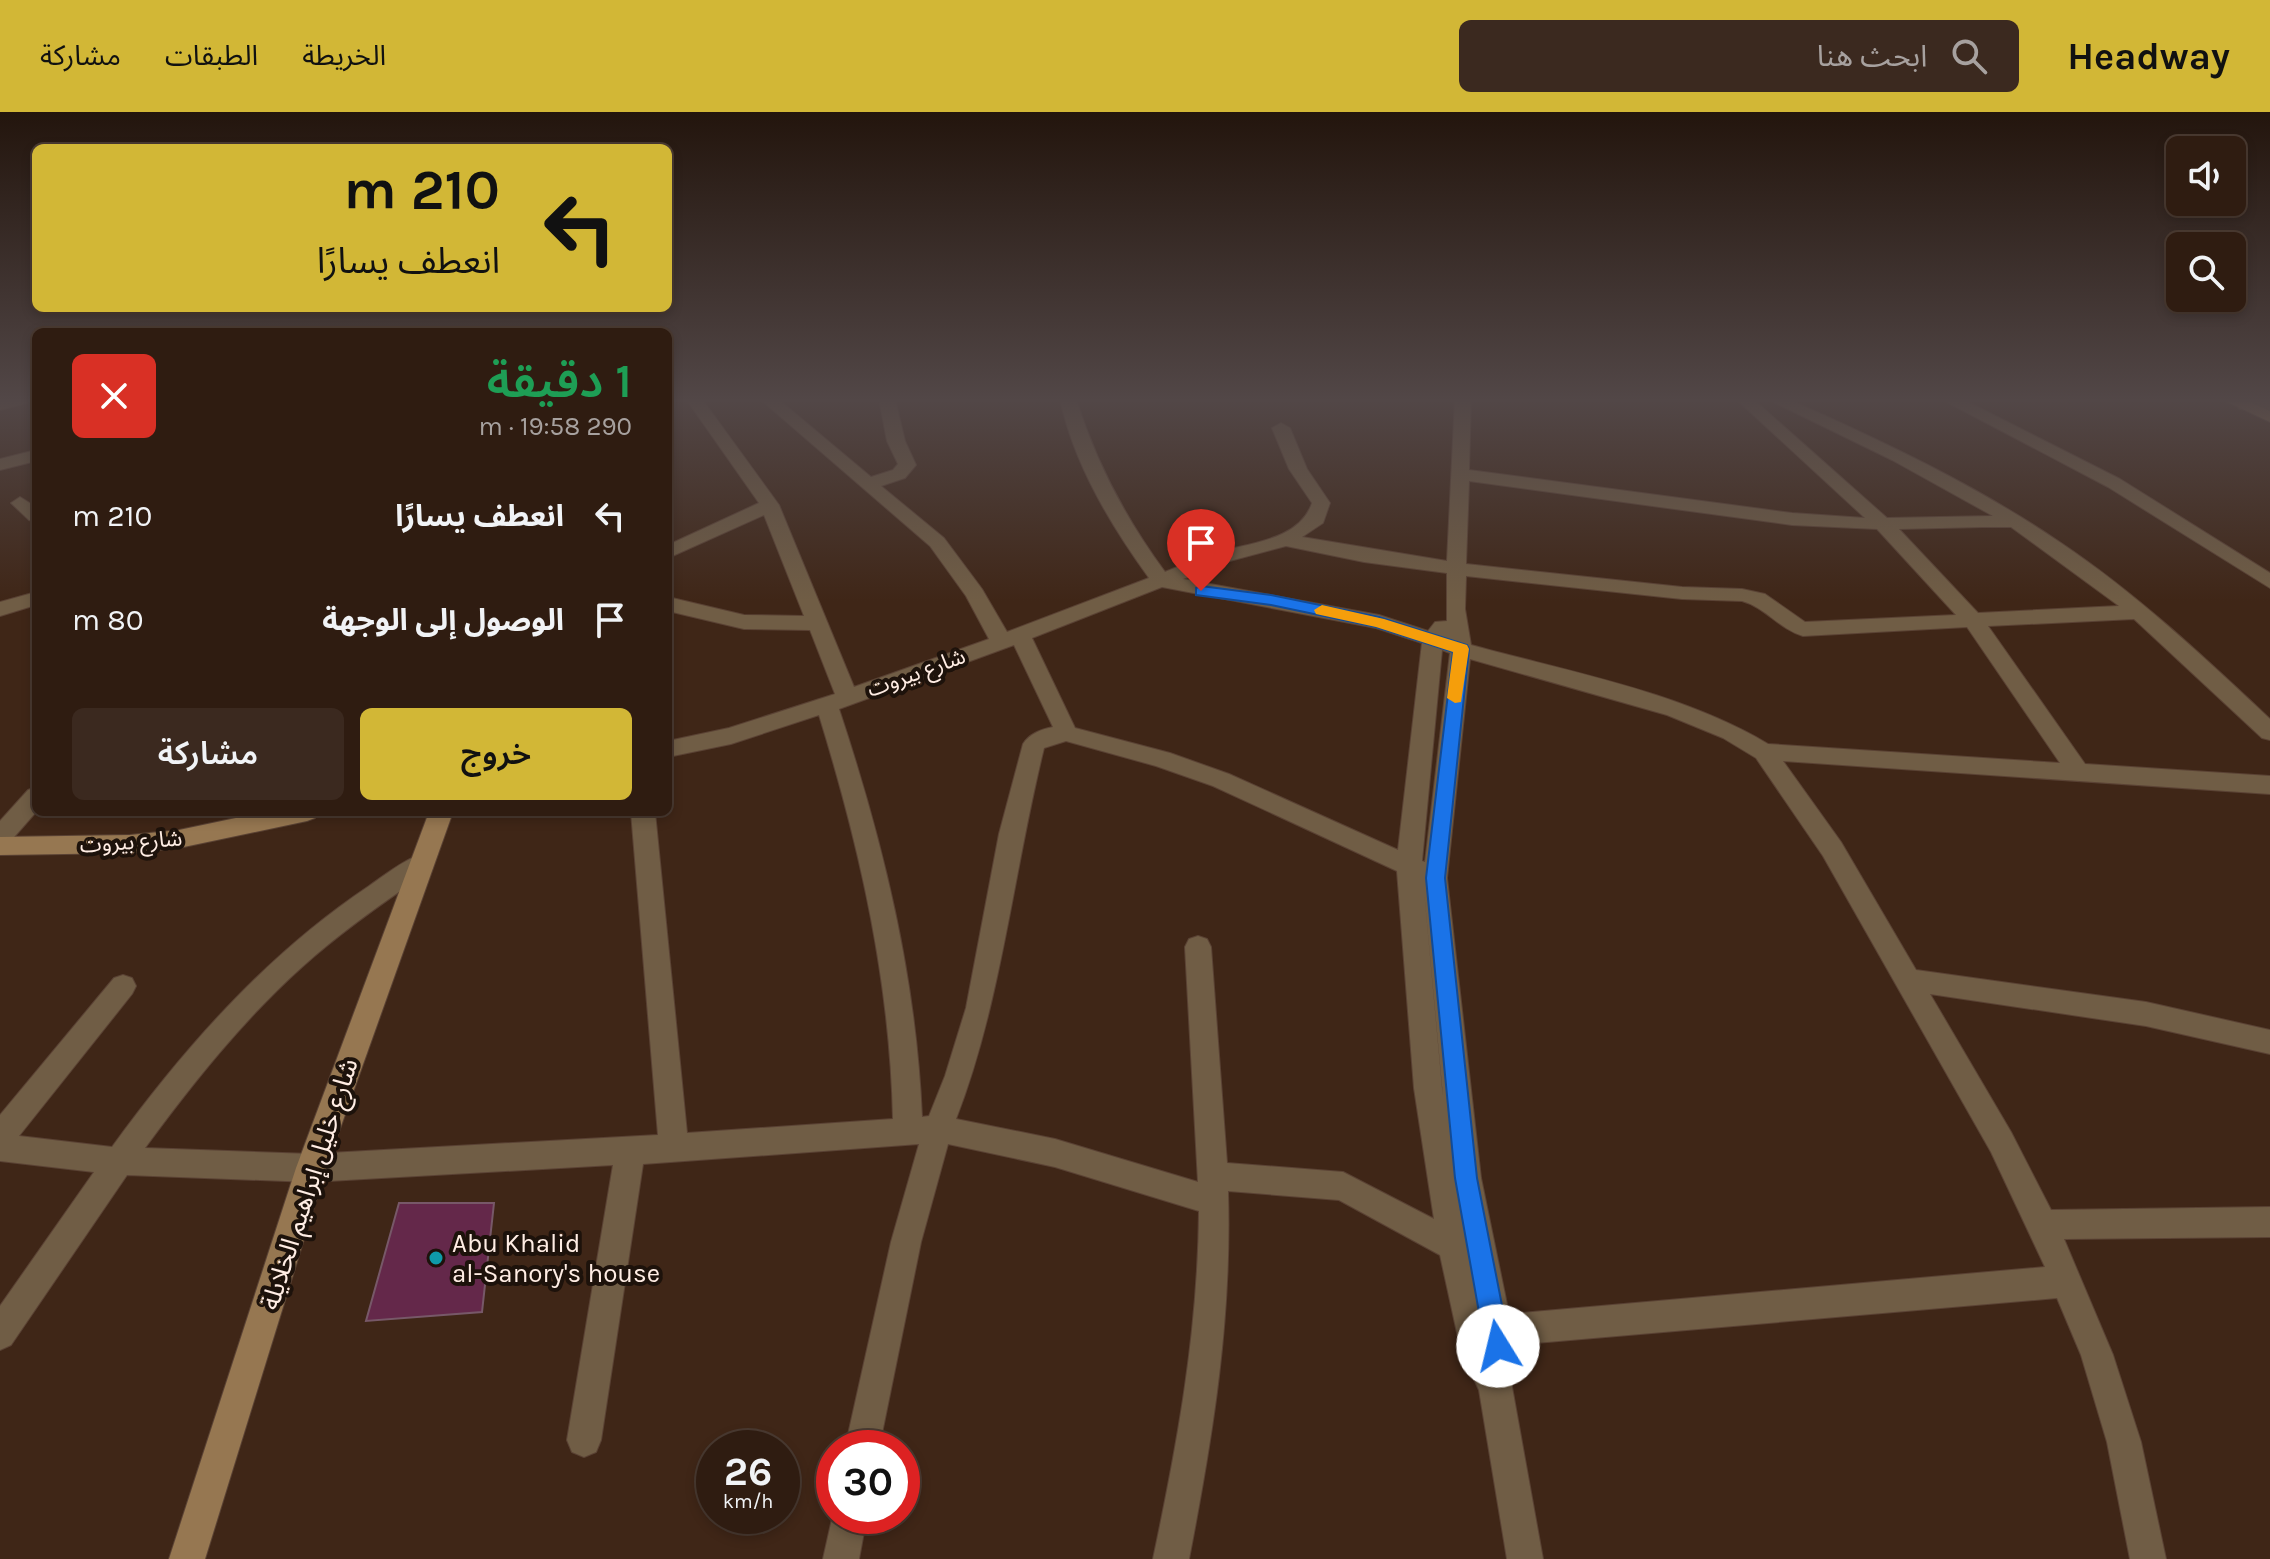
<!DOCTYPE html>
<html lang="ar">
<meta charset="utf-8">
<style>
:root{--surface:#2f1c11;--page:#3b291f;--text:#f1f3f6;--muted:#a7a19f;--line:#4a3a31;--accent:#d2b736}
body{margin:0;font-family:Karla,"Noto Sans Arabic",sans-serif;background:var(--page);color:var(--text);direction:rtl;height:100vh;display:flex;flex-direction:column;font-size:30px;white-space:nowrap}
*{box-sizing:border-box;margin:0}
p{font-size:26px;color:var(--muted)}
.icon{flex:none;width:44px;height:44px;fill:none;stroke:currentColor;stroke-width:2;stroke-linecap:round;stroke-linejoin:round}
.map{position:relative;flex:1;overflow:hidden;direction:ltr}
.drawer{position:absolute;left:32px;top:216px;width:640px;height:488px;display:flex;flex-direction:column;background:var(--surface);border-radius:12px;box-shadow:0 4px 12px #0003,0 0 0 2px var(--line);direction:rtl}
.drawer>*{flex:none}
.banner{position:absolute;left:32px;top:32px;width:640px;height:168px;border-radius:12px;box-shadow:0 4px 12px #0003,0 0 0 2px var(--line);direction:rtl;background:#d2b736;color:#111;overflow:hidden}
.controls{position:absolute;left:2166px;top:24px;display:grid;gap:16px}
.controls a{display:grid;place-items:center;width:80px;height:80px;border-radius:12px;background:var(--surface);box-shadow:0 4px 12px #0003,0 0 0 2px var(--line);font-size:40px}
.speed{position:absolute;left:696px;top:1318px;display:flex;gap:16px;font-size:40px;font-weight:700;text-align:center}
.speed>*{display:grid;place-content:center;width:104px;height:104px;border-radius:50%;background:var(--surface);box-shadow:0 4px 12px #0003,0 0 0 2px var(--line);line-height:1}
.speed small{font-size:20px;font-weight:400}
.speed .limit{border:12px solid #d22;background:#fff;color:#111}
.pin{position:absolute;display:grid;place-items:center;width:68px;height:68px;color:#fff;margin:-82px -34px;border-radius:50% 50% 50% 0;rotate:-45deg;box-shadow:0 0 8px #0007}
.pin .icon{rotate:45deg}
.me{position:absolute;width:88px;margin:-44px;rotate:351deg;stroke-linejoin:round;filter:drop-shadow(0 0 6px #0008)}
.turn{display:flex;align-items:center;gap:28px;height:168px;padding:0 40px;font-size:36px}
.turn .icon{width:104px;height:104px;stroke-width:2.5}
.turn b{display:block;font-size:56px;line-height:68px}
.round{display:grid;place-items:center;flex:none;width:84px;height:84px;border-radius:12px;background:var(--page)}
.headline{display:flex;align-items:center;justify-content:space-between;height:136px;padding:0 40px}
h1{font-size:48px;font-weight:600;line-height:60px;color:#1e9e55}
.cta{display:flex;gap:16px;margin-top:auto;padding:16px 40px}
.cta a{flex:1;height:92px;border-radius:12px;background:var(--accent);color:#111;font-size:32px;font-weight:600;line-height:92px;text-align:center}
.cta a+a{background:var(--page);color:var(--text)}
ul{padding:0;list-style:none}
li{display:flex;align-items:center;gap:24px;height:104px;padding:0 40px}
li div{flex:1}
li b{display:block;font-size:30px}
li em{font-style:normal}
header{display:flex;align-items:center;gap:48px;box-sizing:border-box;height:112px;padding:0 40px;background:var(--accent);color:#111}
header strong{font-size:38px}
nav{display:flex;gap:44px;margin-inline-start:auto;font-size:28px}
.search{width:560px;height:72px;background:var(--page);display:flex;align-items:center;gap:20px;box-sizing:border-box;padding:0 28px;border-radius:12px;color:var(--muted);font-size:30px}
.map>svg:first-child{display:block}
.building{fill:#64284a;stroke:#775868;stroke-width:2}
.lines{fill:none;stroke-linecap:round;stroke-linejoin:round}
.street-casing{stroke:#5a4234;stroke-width:2}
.secondary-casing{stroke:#5a4234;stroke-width:2}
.street{fill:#705d45;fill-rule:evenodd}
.secondary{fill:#967751;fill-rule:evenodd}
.route{fill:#1a73e8;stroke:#114b97;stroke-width:2}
.slow{fill:#f59e0b}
.culture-dot{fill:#0f9aa8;stroke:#1d120b;stroke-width:3}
.labels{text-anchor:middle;stroke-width:8;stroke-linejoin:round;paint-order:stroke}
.street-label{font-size:22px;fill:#ffede4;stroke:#1d120b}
.near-street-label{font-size:26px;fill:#ffede4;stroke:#1d120b}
.near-poi-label{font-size:26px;fill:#ffede4;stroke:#1d120b;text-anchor:start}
</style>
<header>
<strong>Headway</strong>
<div class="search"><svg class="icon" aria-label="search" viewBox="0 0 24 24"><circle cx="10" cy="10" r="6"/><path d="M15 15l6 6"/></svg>ابحث هنا</div>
<nav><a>الخريطة</a><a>الطبقات</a><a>مشاركة</a></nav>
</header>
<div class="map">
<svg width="2270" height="1447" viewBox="0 0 2270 1447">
<rect width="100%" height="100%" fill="#3f2617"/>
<!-- building -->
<polygon class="building" points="399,1091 494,1091 482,1200 366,1209"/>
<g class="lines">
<defs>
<g id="street">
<polygon points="29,287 27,291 0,298 0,288"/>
<path d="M686 287H702L779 393 854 575 989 527 966 484 930 434 760 287H778L871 365 893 358 898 352 887 329 879 287H895L905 329 916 353 905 366 881 374 944 426 982 477 1007 520 1149 466C1110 412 1074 352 1060 287H1076C1096 350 1125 406 1165 460 1180 454 1196 447 1211 442 1245 431 1299 430 1312 391L1289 357 1272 316 1281 311 1290 316 1307 357 1330 391 1323 411 1302 425 1447 449 1455 287H1471L1469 358 1792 401 1865 406 1736 287H1753L1887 406 1993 404 1892 348 1767 287H1788C1882 329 1976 373 2061 431 2137 482 2204 545 2270 607V628L2262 626 2134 507 1988 514 2085 652 2270 664V682L1783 649 1841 730 1916 858 2146 890 2270 918V942L2146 914 1930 882 2011 1020 2051 1098 2270 1095V1125L2064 1127 2113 1243 2141 1330 2166 1447H2130L2107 1330 2081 1243 2057 1186 1513 1233 1512 1275 1543 1447H1507L1479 1278 1461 1239 1440 1143 1339 1088 1228 1079C1232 1206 1213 1323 1189 1447H1153C1178 1329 1198 1219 1199 1099L1055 1055 948 1032 921 1130 879 1336H845L891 1130 919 1032 643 1052 601 1328 596 1340 584 1345 572 1340 567 1328 613 1053 311 1070 127 1063 11 1233 0 1238V1194L94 1060 0 1049V1003L114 866 123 863 132 866 136 874 132 882 19 1024 112 1035C184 936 267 842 369 774 385 763 402 749 421 742L430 745 433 752 430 759C385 789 342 819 302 855 243 908 192 972 145 1036L311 1042 658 1023 631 700H655L687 1021 893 1007C890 868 860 736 819 603L731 632 668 645V629L729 616 835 582 810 518 744 517 668 499V485L744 503 804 504 764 403 668 446V433L759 391ZM1469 369 1792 413 1877 417 1956 503 1805 510 1765 482 1742 477 1682 475 1466 452ZM1983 415H2011L2119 494 1978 501 1899 417ZM1286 434 1364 450 1447 461V509L1435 510 1428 519 1379 503 1183 467 1226 450ZM1466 464 1682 487 1742 489C1765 495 1779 517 1803 524L1967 515 2060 651 1768 632C1681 580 1569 560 1471 533L1465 497ZM1162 475 1376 516 1422 531 1398 738 1229 662 1170 641 1075 616 1032 526ZM1014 533 1053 615C1042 617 1029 622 1023 632L999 722 966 896 945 964 929 1004 922 1005C916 864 883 730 839 597ZM1442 538 1450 541 1425 750 1422 749ZM1470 547 1667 603 1723 626 1756 646 1823 744 1991 1040 2045 1155 1509 1202 1481 1066 1447 766ZM1066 629 1156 654 1213 674 1397 759 1414 976 1434 1107 1343 1060 1227 1051 1211 835 1207 827 1198 824 1189 827 1185 835 1198 1070 1055 1027 956 1007C1002 888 1013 761 1044 636ZM1423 768 1443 984 1442 976Z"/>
<polygon points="1941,287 1962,287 2120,367 2270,461 2270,476 2108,375"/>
<polygon points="2245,288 2270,290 2270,300 2239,297 2237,293"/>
<polygon points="36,338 36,349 0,358 0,347"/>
<polygon points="20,385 36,395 36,410 29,408 11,391"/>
<polygon points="36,480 36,493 0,504 0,490"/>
<polygon points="36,675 36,700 8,732 0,734 0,709 28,678"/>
<polygon points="834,1398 834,1404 867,1404 859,1447 823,1447"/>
</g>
<g id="secondary">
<polygon points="2221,287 2242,287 2270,299 2270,310"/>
<polygon points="264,700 319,700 315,706 307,709 179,736 130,741 0,743 0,725 130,723 179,718"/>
<polygon points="429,700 453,700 326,1056 205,1447 169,1447 296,1056"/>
</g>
</defs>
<!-- street casing -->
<use href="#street" class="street-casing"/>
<!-- secondary casing -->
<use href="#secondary" class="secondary-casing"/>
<!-- street -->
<use href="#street" class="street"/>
<!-- secondary -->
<use href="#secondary" class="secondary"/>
</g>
<!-- sky -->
<linearGradient id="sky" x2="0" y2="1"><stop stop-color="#23150d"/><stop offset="0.59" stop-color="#524747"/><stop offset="1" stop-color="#524747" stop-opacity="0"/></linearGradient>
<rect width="2270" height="489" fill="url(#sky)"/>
<!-- route -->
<polygon class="route" points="1201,474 1271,483 1379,505 1467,533 1469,537 1445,766 1477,1066 1510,1234 1506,1243 1498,1246 1489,1243 1485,1234 1455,1066 1426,766 1453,540 1376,515 1271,493 1196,483 1196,476"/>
<!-- slow -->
<polygon class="slow" points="1322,493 1384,507 1467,533 1469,537 1461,590 1455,591 1447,586 1453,540 1376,515 1316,502 1314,498"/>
<!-- markers -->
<circle class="culture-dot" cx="436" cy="1146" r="8"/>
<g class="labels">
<!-- street labels -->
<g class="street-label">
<text transform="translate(916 560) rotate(-20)" y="8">شارع بيروت</text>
<text transform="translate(131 729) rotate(-4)" y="8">شارع بيروت</text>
</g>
<!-- near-street labels -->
<g class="near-street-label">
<text transform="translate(309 1072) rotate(-72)" y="9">شارع خليل إبراهيم الخلايلة</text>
</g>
<!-- near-poi labels -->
<g class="near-poi-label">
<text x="452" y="1140">Abu Khalid<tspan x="452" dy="30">al-Sanory's house</tspan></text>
</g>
</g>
</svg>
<div class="controls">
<a><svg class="icon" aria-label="sound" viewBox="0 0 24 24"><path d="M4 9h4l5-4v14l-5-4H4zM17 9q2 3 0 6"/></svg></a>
<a><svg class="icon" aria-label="search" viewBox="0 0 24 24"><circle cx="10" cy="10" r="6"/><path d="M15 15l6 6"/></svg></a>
</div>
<div class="speed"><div>26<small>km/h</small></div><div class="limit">30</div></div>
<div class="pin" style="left:1201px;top:479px;background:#d93025"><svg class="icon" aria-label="arrive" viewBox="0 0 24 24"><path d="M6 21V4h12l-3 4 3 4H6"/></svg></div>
<svg class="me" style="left:1498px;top:1234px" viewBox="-20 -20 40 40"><circle r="19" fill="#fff"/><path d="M0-13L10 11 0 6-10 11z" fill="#1a73e8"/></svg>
<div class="banner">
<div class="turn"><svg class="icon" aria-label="left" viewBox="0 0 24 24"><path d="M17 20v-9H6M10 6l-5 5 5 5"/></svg><div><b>210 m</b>انعطف يسارًا</div></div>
</div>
<section class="drawer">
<div class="headline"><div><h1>1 دقيقة</h1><p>290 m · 19:58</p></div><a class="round" style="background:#d93025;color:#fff"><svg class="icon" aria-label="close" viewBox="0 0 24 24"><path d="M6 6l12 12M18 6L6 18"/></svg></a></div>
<ul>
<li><svg class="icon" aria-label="left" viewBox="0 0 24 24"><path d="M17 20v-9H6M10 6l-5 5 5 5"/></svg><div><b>انعطف يسارًا</b></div><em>210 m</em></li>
<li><svg class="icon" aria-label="arrive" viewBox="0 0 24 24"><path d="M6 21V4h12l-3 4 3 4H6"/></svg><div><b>الوصول إلى الوجهة</b></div><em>80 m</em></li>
</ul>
<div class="cta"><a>خروج</a><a>مشاركة</a></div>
</section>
</div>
